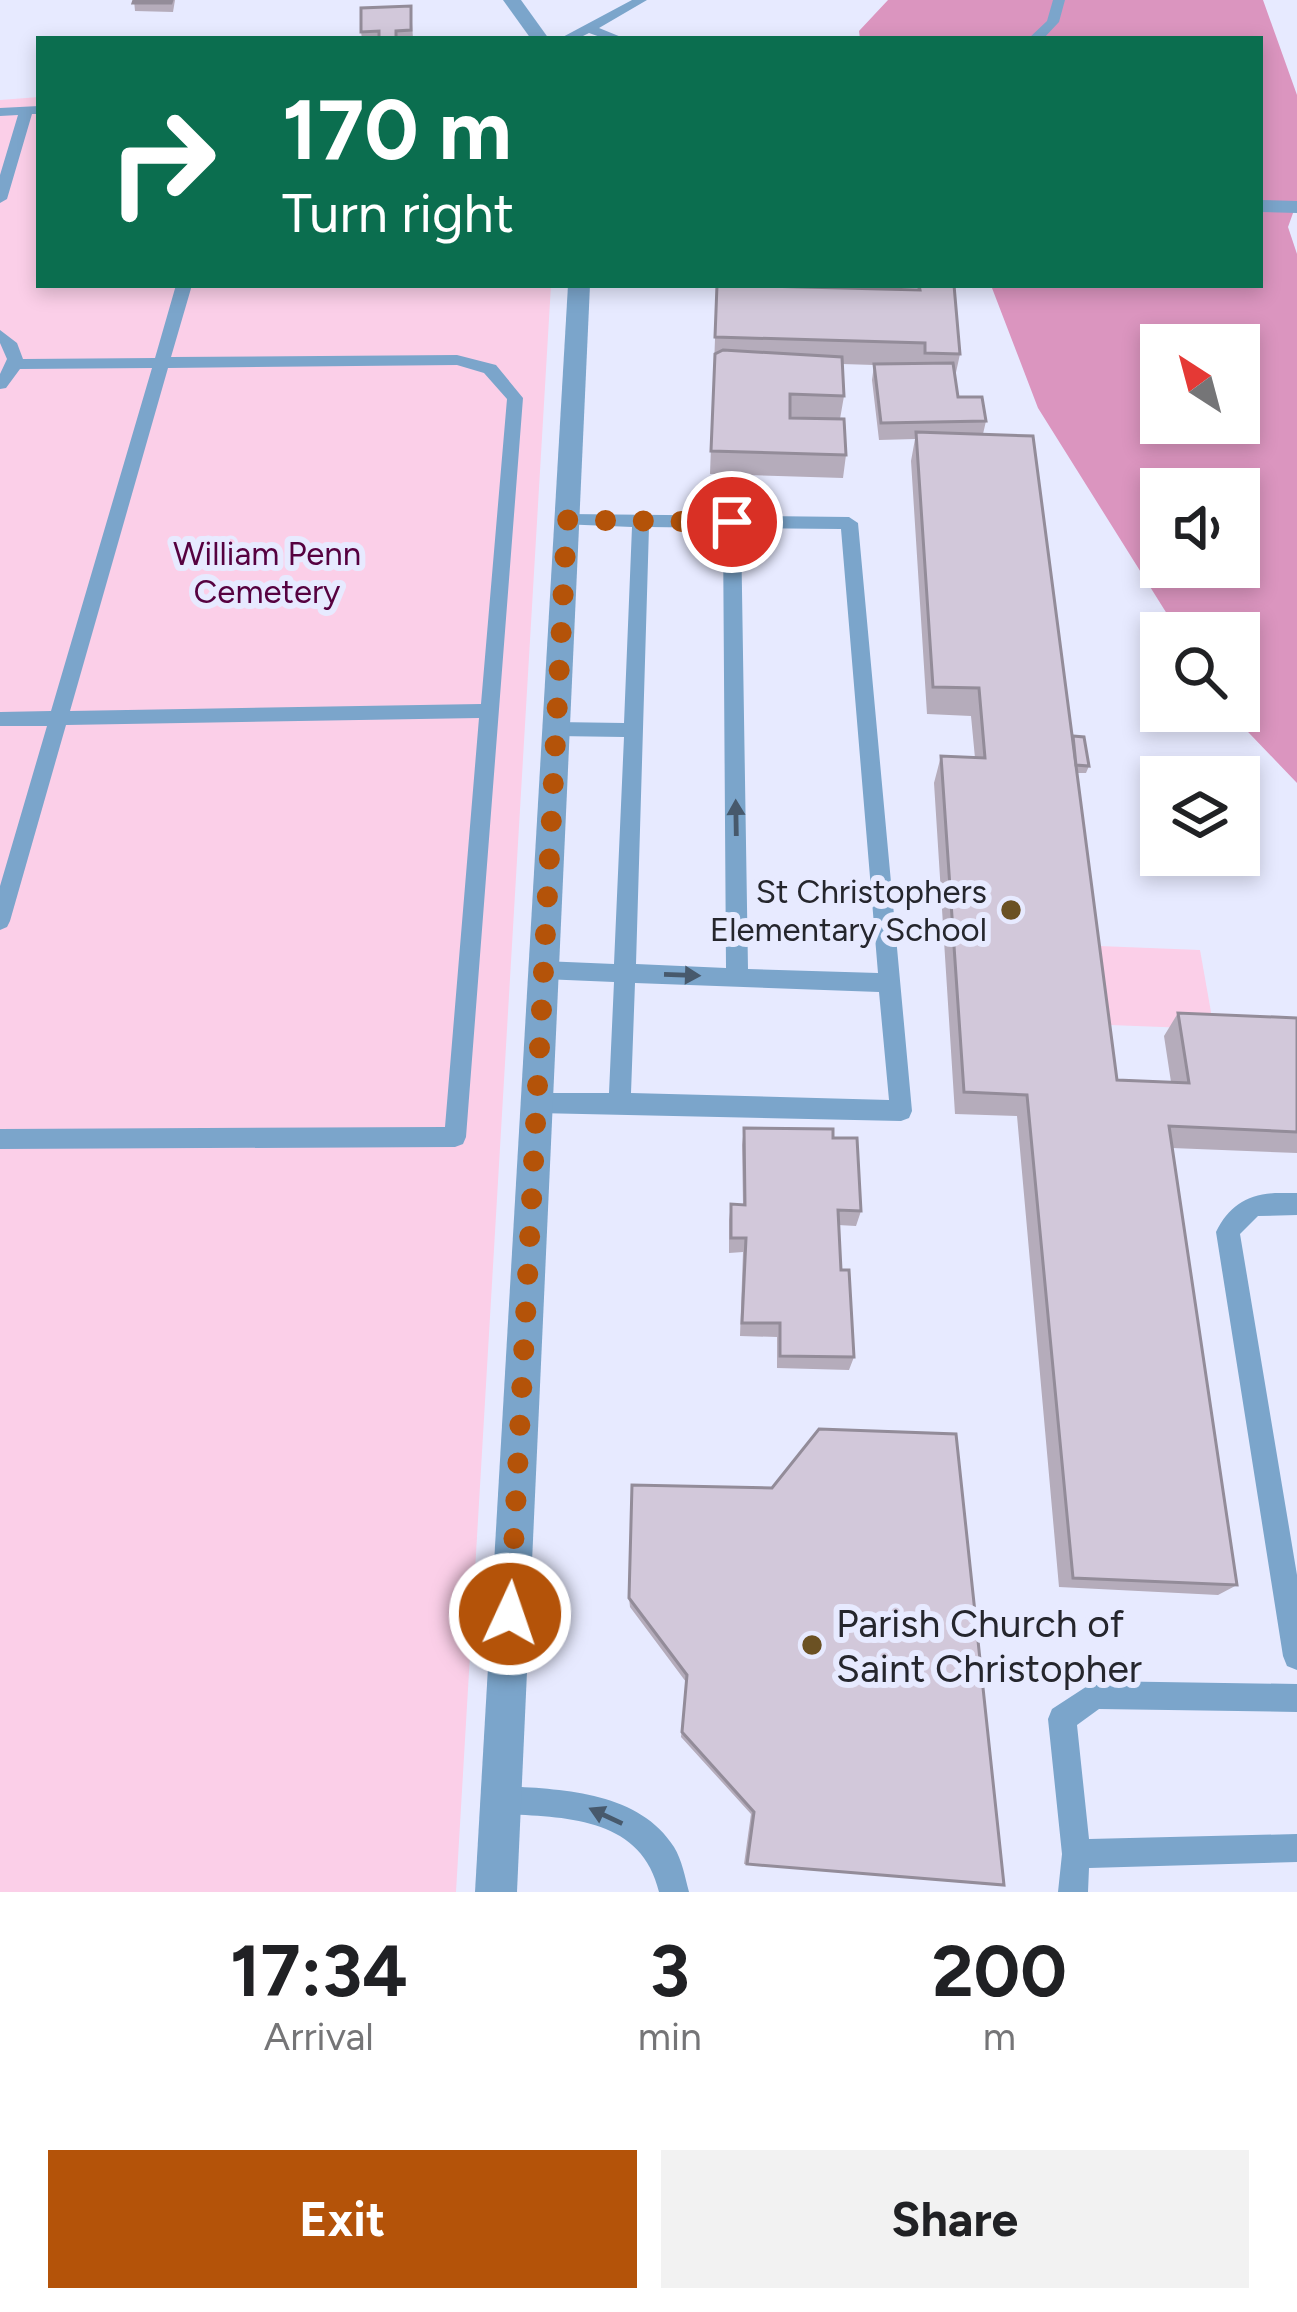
<!DOCTYPE html>
<style>
:root{--surface:#fff;--page:#f2f2f2;--text:#202124;--muted:#757577;--accent:#b45309}
body{margin:0;font-family:Figtree,sans-serif;background:var(--page);color:var(--text);height:100vh;display:flex;flex-direction:column;font-size:45px;white-space:nowrap}
*{box-sizing:border-box;margin:0}
p{font-size:39px;color:var(--muted)}
.icon{flex:none;width:66px;height:66px;fill:none;stroke:currentColor;stroke-width:2;stroke-linecap:round;stroke-linejoin:round}
.map{position:relative;height:1892px;overflow:hidden}
.sheet{display:flex;flex-direction:column;background:var(--surface);flex:1}
.sheet>*{flex:none}
.top-card{position:absolute;left:36px;top:36px;width:1227px;height:252px;border-radius:0px;box-shadow:0 6px 18px #0003;background:#0b6e4f;color:#fff;overflow:hidden}
.needle{width:78px;rotate:324deg}
.fabs{position:absolute;left:1140px;top:324px;display:grid;gap:24px}
.fabs a{display:grid;place-items:center;width:120px;height:120px;border-radius:0px;background:var(--surface);box-shadow:0 6px 18px #0003;font-size:60px}
.pin{position:absolute;display:grid;place-items:center;width:102px;height:102px;color:#fff;margin:-51px;border:6px solid #fff;border-radius:50%;box-shadow:0 3px 12px #0007}
.me{position:absolute;width:132px;margin:-66px;rotate:3deg;stroke-linejoin:round;filter:drop-shadow(0 0 9px #0008)}
.turn{display:flex;align-items:center;gap:42px;height:252px;padding:0 48px;font-size:54px}
.turn .icon{width:156px;height:156px;stroke-width:2.5}
.turn b{display:block;font-size:84px;line-height:102px}
.eta{display:flex;justify-content:space-evenly;align-items:center;height:204px;text-align:center}
.eta b{font-size:72px;font-weight:700;line-height:84px}
.cta{display:flex;gap:24px;margin-top:auto;padding:24px 48px}
.cta a{flex:1;height:138px;border-radius:0px;background:var(--accent);color:#fff;font-size:48px;font-weight:700;line-height:138px;text-align:center}
.cta a+a{background:var(--page);color:var(--text)}
.map>svg:first-child{display:block}
.green{fill:#fbcfe8}
.forest{fill:#db95bf;fill-rule:evenodd}
.lines{fill:none;stroke-linecap:round;stroke-linejoin:round}
.lane{fill:#7ba5cb;fill-rule:evenodd}
.street{fill:#7ba5cb;fill-rule:evenodd}
.wall{fill:#b5acbb}
.building{fill:#d2c8da;stroke:#938c99;stroke-width:3}
.oneway{fill:#47596c}
.route{stroke:#b45309;stroke-width:21;stroke-dasharray:0 37.8}
.poi-dot{fill:#6b5123;stroke:#e7eaff;stroke-width:4.5}
.labels{text-anchor:middle;stroke-width:12;stroke-linejoin:round;paint-order:stroke}
.park-label{font-size:33px;fill:#560140;stroke:#e7eaff}
.poi-label{font-size:33px;fill:#25262d;stroke:#e7eaff;text-anchor:end}
.near-poi-label{font-size:39px;fill:#25262d;stroke:#e7eaff;text-anchor:start}
</style>
<div class="map">
<svg width="1297" height="1892" viewBox="0 0 1297 1892">
<rect width="100%" height="100%" fill="#e7eaff"/>
<!-- green -->
<g class="green">
<polygon points="39,97 39,285 551,285 456,1892 0,1892 0,100"/>
<polygon points="1099,946 1200,950 1214,1029 1110,1025"/>
</g>
<!-- forest -->
<path class="forest" d="M888 0H1263L1297 95V202L1288 227 1297 254V783L1228 711H1239V633H1179L1038 408 992 288 1260 285V39H860L859 31ZM1161 345H1239V423H1161ZM1161 489H1239V567H1161Z"/>
<g class="lines">
<!-- lane -->
<g class="lane">
<polygon points="632,0 647,0 599,28 626,39 606,39 589,33 577,39 559,39"/>
<polygon points="1053,0 1065,0 1059,22 1043,39 1028,39 1047,21"/>
<polygon points="39,106 39,114 32,114 7,199 0,203 0,175 18,115 0,116 0,108"/>
<path d="M176 285H192L171 357 457 355 496 365 523 398 466 1137 463 1144 455 1147 0 1149V1129L445 1127 479 718 66 725 10 921 7 927 0 930V886L47 726H0V712L51 711 152 368 20 369 6 388 0 389V374L7 359 0 343V330L17 343 23 359 155 358ZM457 365 484 373 507 399 481 704 70 711 168 368Z"/>
<path d="M567 514 849 517 858 523 912 1111 909 1118 901 1121 537 1113 529 1110 526 1103 529 1096 537 1093H609L614 982 543 979 536 976 532 970 536 964 543 961 614 964 624 737 556 736 546 729 556 722 624 723 632 527 561 524V516ZM649 527 723 528 726 968 636 964ZM741 528 841 529 878 973 748 969ZM635 983 879 992 889 1100 631 1093Z"/>
<path d="M1275 1193H1297V1215L1258 1216 1240 1234 1297 1575V1670L1287 1666 1283 1656 1216 1232C1229 1206 1246 1195 1275 1193Z"/>
<polygon points="1095,1681 1297,1684 1297,1712 1099,1709 1077,1725 1089,1839 1297,1834 1297,1862 1089,1868 1088,1892 1058,1892 1062,1854 1048,1719 1052,1709"/>
<path d="M501 1786C559 1789 639 1791 674 1847 682 1860 685 1877 689 1892H659C642 1817 565 1817 501 1814L491 1810 487 1800 491 1790Z"/>
</g>
<!-- street -->
<g class="street">
<polygon points="503,0 521,0 549,39 531,39"/>
<polygon points="1260,200 1297,201 1297,213 1260,212"/>
<polygon points="568,285 590,285 517,1892 475,1892"/>
</g>
</g>
<!-- wall -->
<g class="wall">
<polygon points="134,0 175,0 173,12 135,11"/>
<polygon points="411,6 413,39 362,39 361,32"/>
<polygon points="717,285 917,290 918,285 954,285 960,354 955,377 958,397 986,421 983,434 1073,736 1089,766 1086,773 1077,773 1117,1080 1171,1082 1164,1036 1178,1013 1297,1018 1297,1153 1172,1148 1237,1585 1218,1595 1059,1587 1017,1116 955,1114 934,783 941,756 975,758 971,716 927,714 911,461 915,439 879,440 872,380 874,365 842,364 844,396 840,419 846,455 843,478 710,474"/>
<polygon points="744,1128 833,1138 861,1211 856,1226 838,1225 841,1270 854,1357 849,1370 777,1368 777,1337 740,1336 743,1252 729,1253 729,1220 731,1204 743,1205 742,1145"/>
<polygon points="629,1598 992,1885 744,1864 751,1814 681,1737 686,1682 630,1607"/>
</g>
<!-- building -->
<g class="building">
<polygon points="134,0 172,0 171,3 133,3"/>
<polygon points="411,6 411,30 396,31 396,38 404,39 379,39 379,31 361,32 361,8"/>
<polygon points="717,285 920,290 919,285 954,285 960,354 925,353 925,343 715,337"/>
<polygon points="723,350 842,357 844,396 790,394 790,418 844,419 846,455 711,451 715,354"/>
<polygon points="953,363 958,397 982,397 986,421 881,423 874,364"/>
<polygon points="916,432 1033,436 1117,1080 1189,1083 1178,1013 1297,1018 1297,1132 1169,1126 1237,1585 1073,1578 1027,1095 964,1092 941,756 985,758 979,688 933,687"/>
<polygon points="1073,736 1084,737 1089,766 1076,765"/>
<polygon points="744,1128 833,1129 833,1138 857,1138 861,1211 838,1210 841,1270 849,1270 854,1357 780,1356 780,1323 742,1323 746,1238 731,1238 731,1204 745,1205"/>
<polygon points="819,1429 956,1434 1004,1885 747,1864 754,1812 682,1732 687,1675 629,1598 632,1485 772,1488"/>
</g>
<!-- one-way arrows -->
<defs><path id="oneway-solid" d="M-6-.8H1V-3.2L6.5 0L1 3.2V.8H-6Z" transform="scale(3)"/></defs>
<g class="oneway">
<use href="#oneway-solid" transform="translate(736 818) rotate(-91)"/>
<use href="#oneway-solid" transform="translate(682 975) rotate(2)"/>
<use href="#oneway-solid" transform="translate(606 1816) rotate(-155)"/>
</g>
<g class="lines">
<!-- route -->
<polyline class="route" points="510,1614 567,520 732,522"/>
</g>
<!-- markers -->
<g class="poi-dot">
<circle cx="1011" cy="910" r="12"/>
<circle cx="812" cy="1645" r="12"/>
</g>
<g class="labels">
<!-- park labels -->
<g class="park-label">
<text x="267" y="565">William Penn<tspan x="267" dy="38">Cemetery</tspan></text>
</g>
<!-- poi labels -->
<g class="poi-label">
<text x="987" y="903">St Christophers<tspan x="987" dy="38">Elementary School</tspan></text>
</g>
<!-- near-poi labels -->
<g class="near-poi-label">
<text x="836" y="1637">Parish Church of<tspan x="836" dy="45">Saint Christopher</tspan></text>
</g>
</g>
</svg>
<div class="fabs">
<a><svg class="needle" viewBox="-14 -14 28 28"><path d="M0-13l5 13h-10z" fill="#e53935"/><path d="M0 13l5-13h-10z" fill="#757577"/></svg></a>
<a><svg class="icon" aria-label="sound" viewBox="0 0 24 24"><path d="M4 9h4l5-4v14l-5-4H4zM17 9q2 3 0 6"/></svg></a>
<a><svg class="icon" aria-label="search" viewBox="0 0 24 24"><circle cx="10" cy="10" r="6"/><path d="M15 15l6 6"/></svg></a>
<a><svg class="icon" aria-label="layers" viewBox="0 0 24 24"><path d="M12 4l9 5-9 5-9-5zM3 14l9 5 9-5"/></svg></a>
</div>
<div class="pin" style="left:732px;top:522px;background:#d93025"><svg class="icon" aria-label="arrive" viewBox="0 0 24 24"><path d="M6 21V4h12l-3 4 3 4H6"/></svg></div>
<svg class="me" style="left:510px;top:1614px" viewBox="-20 -20 40 40"><circle r="17" fill="#b45309" stroke="#fff" stroke-width="3"/><path d="M0-11L8 9 0 5-8 9z" fill="#fff"/></svg>
<div class="top-card">
<div class="turn"><svg class="icon" aria-label="right" viewBox="0 0 24 24"><path d="M7 20v-9h11M14 6l5 5-5 5"/></svg><div><b>170 m</b>Turn right</div></div>
</div>
</div>
<section class="sheet">
<div class="eta">
<div><b>17:34</b><p>Arrival</p></div>
<div><b>3</b><p>min</p></div>
<div><b>200</b><p>m</p></div>
</div>
<div class="cta"><a>Exit</a><a>Share</a></div>
</section>
